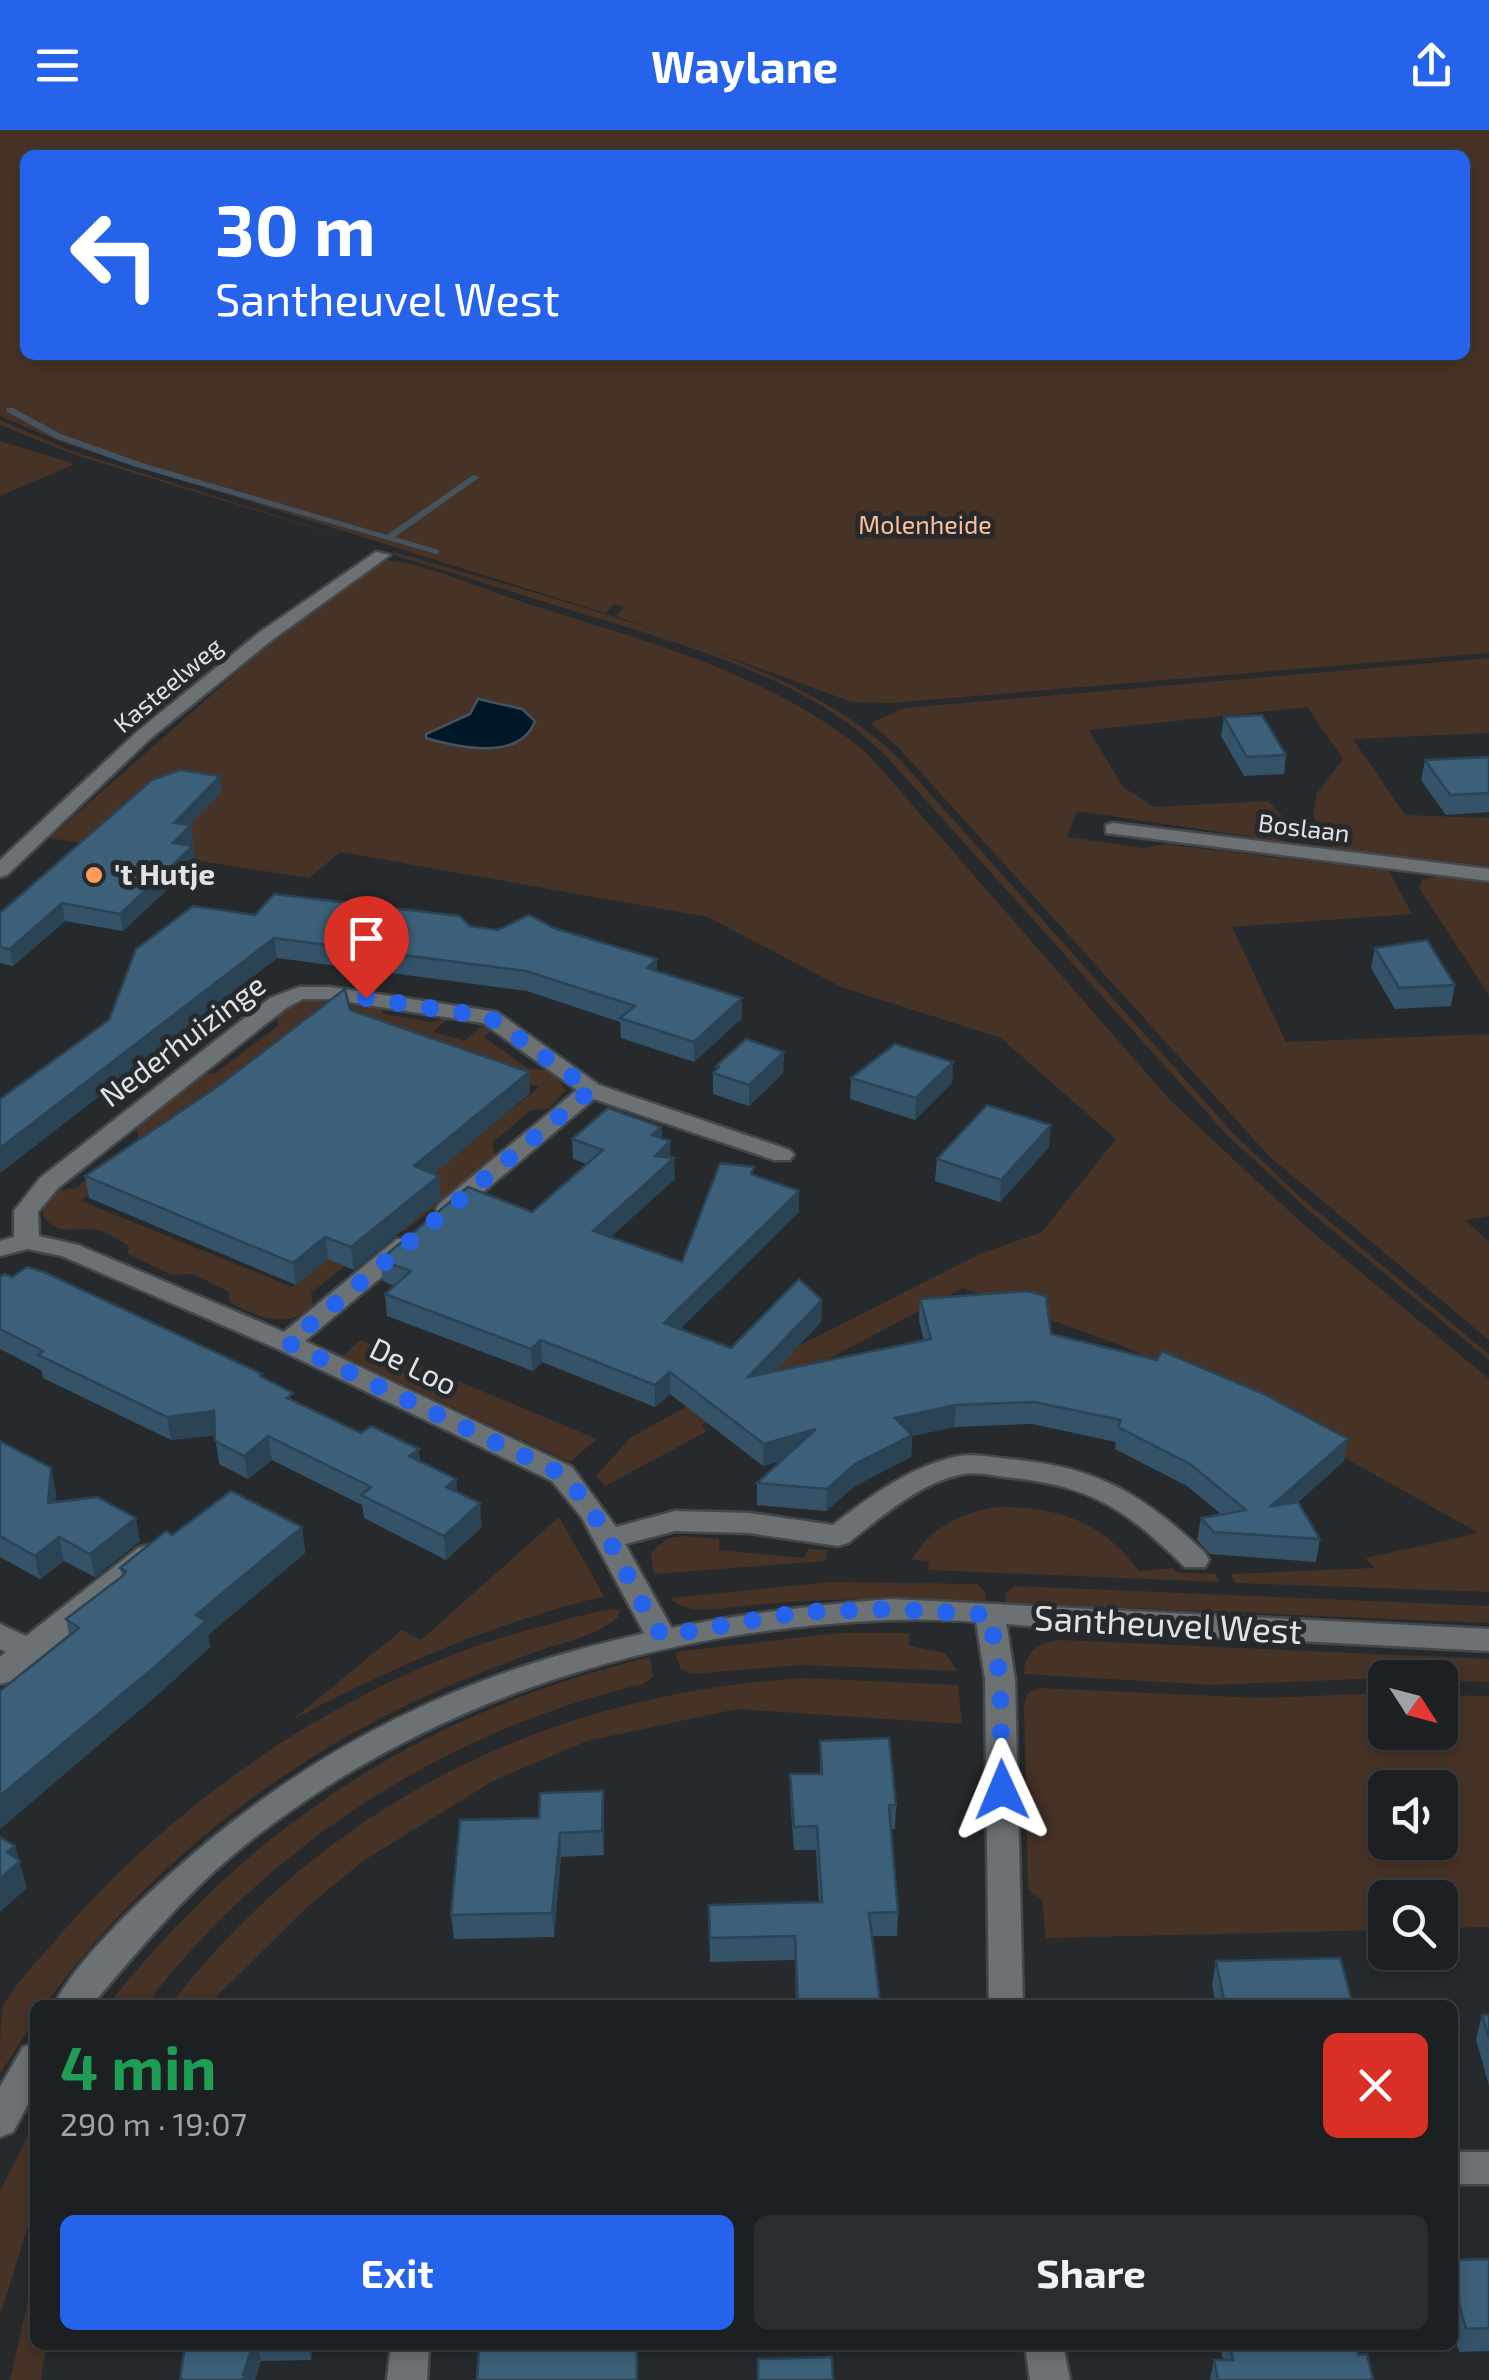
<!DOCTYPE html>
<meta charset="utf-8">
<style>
:root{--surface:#1c2022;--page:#292d2f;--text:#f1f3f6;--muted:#a0a3a5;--line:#3a3e40;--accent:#2563eb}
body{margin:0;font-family:"Exo 2",sans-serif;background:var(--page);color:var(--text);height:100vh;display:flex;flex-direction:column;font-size:38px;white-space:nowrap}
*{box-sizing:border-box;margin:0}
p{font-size:32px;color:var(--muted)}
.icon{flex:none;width:55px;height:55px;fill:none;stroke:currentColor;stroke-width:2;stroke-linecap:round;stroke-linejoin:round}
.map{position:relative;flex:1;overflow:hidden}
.sheet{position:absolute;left:30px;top:1870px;width:1428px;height:350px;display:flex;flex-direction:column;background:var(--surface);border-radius:15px;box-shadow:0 5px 15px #0003,0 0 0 2px var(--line)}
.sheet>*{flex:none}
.hud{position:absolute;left:20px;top:20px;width:1450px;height:210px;border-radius:15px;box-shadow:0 5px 15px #0003,0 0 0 2px var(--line);background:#2563eb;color:#fff;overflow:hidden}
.needle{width:65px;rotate:126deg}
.fabs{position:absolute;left:1368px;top:1530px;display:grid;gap:20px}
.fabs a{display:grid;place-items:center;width:90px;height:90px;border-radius:15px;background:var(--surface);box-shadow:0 5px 15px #0003,0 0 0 2px var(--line);font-size:50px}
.pin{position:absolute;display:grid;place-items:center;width:85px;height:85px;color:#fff;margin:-102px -42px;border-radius:50% 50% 50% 0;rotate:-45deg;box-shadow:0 0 10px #0007}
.pin .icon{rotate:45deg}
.me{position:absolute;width:110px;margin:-55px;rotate:359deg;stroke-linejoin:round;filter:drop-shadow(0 0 8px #0008)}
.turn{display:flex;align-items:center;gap:35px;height:210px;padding:0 30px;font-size:45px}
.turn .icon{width:130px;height:130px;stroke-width:2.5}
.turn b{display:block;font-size:70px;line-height:85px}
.round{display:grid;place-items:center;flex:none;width:105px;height:105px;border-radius:15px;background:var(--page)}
.headline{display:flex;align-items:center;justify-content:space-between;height:170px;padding:0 30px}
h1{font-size:60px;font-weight:700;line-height:75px;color:#1e9e55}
.cta{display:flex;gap:20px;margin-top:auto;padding:20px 30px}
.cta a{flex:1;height:115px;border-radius:15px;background:var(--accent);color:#fff;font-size:40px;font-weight:700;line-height:115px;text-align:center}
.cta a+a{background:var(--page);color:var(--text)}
header{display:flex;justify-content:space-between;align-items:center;height:130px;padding:0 30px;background:var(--accent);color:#fff;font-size:45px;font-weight:700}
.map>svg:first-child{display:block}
.green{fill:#473226;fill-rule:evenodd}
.water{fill:#001727;stroke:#435460;stroke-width:2.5}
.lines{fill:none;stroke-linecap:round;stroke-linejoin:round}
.stream{fill:#435460;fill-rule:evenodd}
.minor-casing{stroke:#45484b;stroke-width:5}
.tertiary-casing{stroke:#45484b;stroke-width:5}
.minor{fill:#6c7174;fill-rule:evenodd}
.tertiary{fill:#6c7174;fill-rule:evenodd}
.wall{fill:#345368}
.shaded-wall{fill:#2a4355}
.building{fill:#3c6079;stroke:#2a4355;stroke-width:2.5}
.route{stroke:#2563eb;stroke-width:18;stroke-dasharray:0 32.4}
.poi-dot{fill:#ff9b59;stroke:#262a2d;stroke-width:4}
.labels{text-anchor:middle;stroke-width:10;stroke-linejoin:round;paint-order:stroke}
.far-park-label{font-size:25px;fill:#fdbf99;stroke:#262a2d}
.far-street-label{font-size:25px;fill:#e0e3e5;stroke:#262a2d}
.poi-label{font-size:30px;font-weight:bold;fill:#e0e3e5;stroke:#262a2d;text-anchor:start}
.street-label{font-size:30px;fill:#e0e3e5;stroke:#262a2d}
.near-street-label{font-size:35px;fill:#e0e3e5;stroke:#262a2d}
</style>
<header><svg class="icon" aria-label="menu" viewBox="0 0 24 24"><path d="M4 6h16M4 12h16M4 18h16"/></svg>Waylane<svg class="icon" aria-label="share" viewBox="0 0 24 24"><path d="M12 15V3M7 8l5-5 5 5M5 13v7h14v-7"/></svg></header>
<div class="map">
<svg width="1489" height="2250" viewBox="0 0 1489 2250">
<rect width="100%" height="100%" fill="#262a2d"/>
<!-- green -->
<g class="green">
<path d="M0 0H1489V523L891 573 852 572 616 486 624 477 615 474 605 483 66 314 0 286ZM25 25H1465V225H25Z"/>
<polygon points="0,290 69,320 385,420 72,324 0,295"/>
<polygon points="0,311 75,334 0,366"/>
<path d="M395 422C536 466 801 525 901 631L1232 1002 1299 1066 1489 1224V1230L1309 1081 1226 1004 885 625C810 550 696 519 597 488 528 467 460 445 391 424Z"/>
<path d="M386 430C433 436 480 458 525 473 644 511 769 542 867 623L1171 971 1304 1095 1489 1249V1462L1235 1453 1231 1444 1374 1438 1366 1428 1479 1403 1220 1258 1117 1214 963 1158 702 1295 706 1302 605 1356 596 1346 630 1308 761 1235 980 1124 1042 1102 1116 1009 1001 908 841 857 708 787 340 722 309 748 49 708 274 510ZM478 569 481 618 426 608V604L470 583Z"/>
<polygon points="1489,528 1489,603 1353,609 1405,685 1489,688 1489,736 1333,718 1313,686 1317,663 1343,629 1307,577 1089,600 1123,657 1154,677 1268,671 1288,692 1287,703 1281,711 1077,681 1067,707 1143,718 1164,714 1389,741 1412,784 1232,797 1286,912 1489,904 1489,1086 1465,1090 1489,1112 1489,1210 1270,1027 897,616 870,593 905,578"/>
<polygon points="1436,747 1489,753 1489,865 1419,758 1422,750"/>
<path d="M309 870 380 879 383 884 431 892 449 888 433 902 465 911 481 896 490 901 484 907 527 938 550 941 566 960 548 979 531 980 492 1013 495 1026 490 1032 406 1100 384 1105 311 1163 313 1175C288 1202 258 1186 230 1173L228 1161 192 1144 172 1145 128 1124 129 1116C120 1111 108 1102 97 1100 76 1096 59 1108 43 1086L44 1075 56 1061 76 1058 138 1008 137 997 201 942 214 944 279 895 275 884ZM335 885 539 957 292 1157 81 1071Z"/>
<polygon points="360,1210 597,1309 570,1332 343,1226"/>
<path d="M997 1377C1056 1376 1104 1392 1139 1441L1172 1438 1176 1442 1216 1444 1219 1452 929 1440 928 1431 912 1430C930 1397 961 1383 997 1377Z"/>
<path d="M559 1387 604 1466C486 1496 399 1534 292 1590L402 1500 421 1510Z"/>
<polygon points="685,1406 719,1409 719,1420 804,1428 808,1419 827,1420 826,1431 654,1444 651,1422 668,1408"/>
<path d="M829 1452 978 1454 986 1463 985 1471C898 1468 814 1467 728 1478 708 1480 684 1483 670 1468Z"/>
<polygon points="1015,1456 1489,1476 1489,1493 1007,1473 1005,1464"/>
<path d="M620 1479 618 1487C595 1506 569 1511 541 1520 505 1533 470 1547 435 1562 282 1630 143 1740 45 1875H35V1889L0 1944C0 1925 0 1892 3 1876 16 1853 37 1831 55 1811 180 1664 358 1543 546 1495 570 1489 595 1480 620 1479Z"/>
<polygon points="838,1503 909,1503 909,1516 945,1523 957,1541 801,1535 691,1544 680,1538 675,1522"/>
<path d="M1061 1510 1489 1529V1552L1385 1548 1212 1555 1024 1544C1024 1522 1040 1511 1061 1510Z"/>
<path d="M650 1527 653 1547 643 1554C448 1600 268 1714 146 1875H108C252 1693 425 1582 650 1527Z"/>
<path d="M803 1548 958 1555 962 1594 737 1579 587 1611 493 1651 363 1731 306 1778 208 1875H170C328 1672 548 1564 803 1548Z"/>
<path d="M1038 1558 1261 1568 1385 1563V1602H1440V1565L1489 1566V1797L1440 1798V1768H1385V1800L1046 1808 1042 1770 1028 1759 1024 1576 1027 1564ZM1385 1658H1440V1712H1385Z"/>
<polygon points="35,1992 35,2073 0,2186 0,2061"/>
<polygon points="35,2140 35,2215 46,2215 41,2250 10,2250"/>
</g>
<!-- water -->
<path class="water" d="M478 569 522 579 535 591C520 632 457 617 426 608V604L470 584Z"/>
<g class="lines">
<!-- stream -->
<polygon class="stream" points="7,278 13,278 61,304 142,333 387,405 473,345 480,347 395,407 439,420 439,424 436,424 136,337 55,308 7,282"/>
<defs>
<g id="minor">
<polygon points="376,422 390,425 272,510 151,608 7,745 0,747 0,730 139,600 260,502"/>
<polygon points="1113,693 1489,739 1489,751 1106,703 1106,695"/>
<path d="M299 857H330L497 882 599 955 790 1020 794 1025 790 1030H774L594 969 457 1084H439L436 1079 439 1074 577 960 483 893 330 869H303L286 878 58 1058 38 1082 39 1106 78 1115 284 1202 397 1109H415L418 1114 415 1119 305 1211 572 1337 616 1397 675 1381 749 1383 833 1395C869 1367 908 1338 954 1327 972 1323 990 1327 1008 1329 1095 1336 1142 1363 1205 1423L1209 1430 1205 1437H1185C1124 1378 1091 1355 1005 1347 990 1345 974 1341 959 1345 918 1354 880 1388 848 1413L838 1416 749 1403 675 1401 625 1414 676 1506 672 1514 661 1517 650 1514 582 1388 552 1351 278 1219 62 1126 28 1119 0 1126V1111L14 1107V1081L40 1048 270 868Z"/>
<polygon points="148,1415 158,1418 162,1425 158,1432 11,1551 0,1554 0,1527 6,1522 0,1519 0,1494 26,1506 138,1418"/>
<polygon points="990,1474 1000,1478 1005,1485 1015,1549 1023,1875 989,1875 985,1549 975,1485 980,1478"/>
<rect x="1452" y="2022" width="37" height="32"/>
<polygon points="391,2215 429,2215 427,2250 387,2250"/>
<polygon points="1025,2215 1063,2215 1070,2250 1030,2250"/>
</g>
<g id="tertiary">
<path d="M891 1469 1489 1499V1521C1354 1514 1220 1507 1085 1500 1020 1496 953 1487 888 1490 658 1500 433 1567 250 1711 190 1758 141 1817 92 1875H54C75 1832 138 1772 175 1740 386 1550 614 1491 891 1469Z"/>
<polygon points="35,1913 35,1961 13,2002 0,2007 0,1957 23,1917"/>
</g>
</defs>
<!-- minor casing -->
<use href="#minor" class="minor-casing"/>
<!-- tertiary casing -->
<use href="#tertiary" class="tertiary-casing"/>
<!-- minor -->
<use href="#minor" class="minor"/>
<!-- tertiary -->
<use href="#tertiary" class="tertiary"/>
</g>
<!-- wall -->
<g class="wall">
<polygon points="1224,587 1286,625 1284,644 1244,646 1221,606"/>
<polygon points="1489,627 1489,682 1446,685 1421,650 1425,630"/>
<polygon points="222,662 190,695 193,712 189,715 193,716 195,733 123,801 65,791 13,836 0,833 0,783"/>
<polygon points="255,785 470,796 498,800 554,798 657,829 657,841 742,868 742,888 694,932 621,908 620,892 527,861 277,828 0,1043 0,969"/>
<polygon points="1375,818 1455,855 1451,876 1395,879 1371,838"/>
<polygon points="350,880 530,963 433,1044 441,1068 354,1140 328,1129 296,1155 89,1068 85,1046 217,957"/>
<polygon points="784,922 783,943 749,976 713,964 713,943 716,940 716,936"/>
<polygon points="953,932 952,953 915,990 850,969 851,948"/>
<polygon points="661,997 662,1008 671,1027 675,1049 610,1107 682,1132 754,1045 799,1082 680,1199 731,1218 822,1170 821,1192 774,1242 924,1211 919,1190 920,1169 1051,1204 1348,1309 1344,1331 1298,1372 1320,1409 1316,1432 1210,1424 1197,1410 1201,1388 1221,1384 1187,1356 1115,1319 1116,1312 1032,1294 954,1297 912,1306 911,1327 855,1356 826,1381 757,1375 757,1353 781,1331 763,1336 670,1264 655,1277 542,1232 533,1241 387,1186 385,1164 394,1156 383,1151 380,1130 532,1082 587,1034 573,1029 572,1009"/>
<polygon points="1049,1017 1000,1072 935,1051 937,1029"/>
<polygon points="0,1147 263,1248 295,1271 456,1349 457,1362 482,1397 446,1430 364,1388 362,1375 272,1330 248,1349 219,1334 215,1305 171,1310 43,1248 41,1240 0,1219"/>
<polygon points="0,1311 56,1362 55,1372 140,1411 95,1447 64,1431 40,1449 0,1427"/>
<polygon points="302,1397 305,1423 208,1505 210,1517 163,1560 0,1699 0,1561 69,1505 66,1489 122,1447 120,1438 172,1405"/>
<polygon points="820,1611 896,1675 895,1699 891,1699 898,1782 897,1806 872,1806 796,1875 795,1830 710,1832 709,1775 819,1773 816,1720 794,1720 790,1668 790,1644 820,1644"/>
<polygon points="604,1685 604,1725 561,1727 554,1807 454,1809 451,1785 539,1688"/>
<polygon points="1216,1831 1353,1875 1216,1875 1212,1855"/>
<polygon points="1482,1885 1489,1885 1489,1956 1476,1909"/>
<polygon points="1489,2129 1489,2221 1459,2222 1452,2197 1452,2130"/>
<polygon points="185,2215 313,2215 311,2230 261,2231 255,2250 180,2250"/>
<polygon points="1220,2215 1356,2215 1358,2225 1373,2250 1210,2250 1214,2230 1223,2230"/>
</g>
<!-- shaded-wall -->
<g class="shaded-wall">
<polygon points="220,646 222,662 176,709 174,693"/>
<polygon points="191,695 193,712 176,729 173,713"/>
<polygon points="193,716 195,733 123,801 120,784"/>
<polygon points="62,773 65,791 13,836 10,819"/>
<polygon points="274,808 277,828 0,1043 0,1018"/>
<polygon points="657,829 657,849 647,838"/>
<polygon points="742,868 742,888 694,932 694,912"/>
<polygon points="784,922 783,943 749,976 749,955"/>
<polygon points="953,932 952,953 915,990 916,968"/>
<polygon points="529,942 530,963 416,1058 414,1036"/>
<polygon points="1051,995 1049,1017 1000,1072 1001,1050"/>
<polygon points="661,997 662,1017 652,1005"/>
<polygon points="670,1011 671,1031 674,1028 675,1049 594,1122 593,1101 655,1026"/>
<polygon points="439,1046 441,1068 354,1140 351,1117"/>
<polygon points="799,1061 799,1082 664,1215 664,1193"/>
<polygon points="325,1107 328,1129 296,1155 293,1133"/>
<polygon points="822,1170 821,1192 748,1269 748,1247"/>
<polygon points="541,1210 542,1232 533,1241 531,1219"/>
<polygon points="670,1242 670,1264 655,1277 655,1255"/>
<polygon points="956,1275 954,1297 912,1306 911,1327 855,1356 826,1381 827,1359 895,1288"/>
<polygon points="214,1281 218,1304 171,1310 167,1287"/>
<polygon points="816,1299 815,1321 763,1336 764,1314"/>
<polygon points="268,1306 272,1330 248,1349 244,1326"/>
<polygon points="1348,1309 1344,1331 1267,1398 1271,1376"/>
<polygon points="419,1319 421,1342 409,1326"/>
<polygon points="51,1338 56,1362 53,1396 48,1373"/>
<polygon points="456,1349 458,1372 446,1357"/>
<polygon points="480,1373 482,1397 446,1430 444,1406"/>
<polygon points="136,1388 140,1411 95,1447 90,1424"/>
<polygon points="302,1397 305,1423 208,1505 210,1517 163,1560 0,1699 0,1666 196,1485"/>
<polygon points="59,1407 64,1431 40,1449 35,1426"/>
<polygon points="603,1661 604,1685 604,1725 602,1701"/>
<polygon points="560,1703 561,1727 554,1807 552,1783"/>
<polygon points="15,1716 27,1758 0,1782 0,1749 7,1722"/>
<polygon points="253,2215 257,2215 261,2231 255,2250 244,2250 243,2244"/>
<polygon points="308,2215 313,2215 311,2230"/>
</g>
<!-- building -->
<g class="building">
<polygon points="1262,585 1286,625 1247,627 1224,587"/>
<polygon points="1489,627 1489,663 1450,665 1425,630"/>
<polygon points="180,640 220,646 174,693 191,695 173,713 193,716 120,784 62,773 10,819 0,817 0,783 152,650"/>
<polygon points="274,764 460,786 470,796 498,800 529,785 554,798 657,829 647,838 742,868 694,912 620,888 635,876 526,841 274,808 0,1018 0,969 109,890 136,819 193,776 255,785"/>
<polygon points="1427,810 1455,855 1399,858 1375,818"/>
<polygon points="345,859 350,880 529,942 414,1036 439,1046 351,1117 325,1107 293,1133 85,1046 217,957"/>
<polygon points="746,909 784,922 749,955 713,943 719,937 716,936"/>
<polygon points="895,914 953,932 916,968 851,948"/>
<polygon points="987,975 1051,995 1001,1050 937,1029"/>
<polygon points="608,978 661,997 652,1005 670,1011 655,1026 674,1028 593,1101 682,1132 720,1033 754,1037 751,1044 799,1061 664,1193 731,1218 799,1149 822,1170 748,1247 931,1209 920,1169 1027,1161 1046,1166 1051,1204 1157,1230 1162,1221 1264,1264 1348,1309 1271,1376 1298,1372 1320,1409 1214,1402 1201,1388 1246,1380 1190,1334 1118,1297 1121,1290 1034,1272 956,1275 895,1288 912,1305 855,1334 827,1359 757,1353 816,1299 764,1314 670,1242 655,1255 541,1210 531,1219 385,1164 411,1141 380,1130 468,1057 532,1082 603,1020 572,1009"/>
<polygon points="27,1137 44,1142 262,1244 260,1246 293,1263 287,1268 361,1303 371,1296 419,1319 409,1326 456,1349 446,1357 480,1373 444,1406 361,1365 371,1357 268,1306 244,1326 215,1311 214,1281 167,1287 38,1225 43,1221 0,1199 0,1147 5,1144 12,1147"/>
<polygon points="0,1311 51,1338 48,1373 97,1367 136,1388 90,1424 59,1407 35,1426 0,1406"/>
<polygon points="231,1361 302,1397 196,1485 206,1491 158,1534 0,1666 0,1561 79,1498 66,1489 124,1445 126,1441 120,1438 166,1401 172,1405"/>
<polygon points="889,1608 896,1675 889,1675 898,1782 869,1783 880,1871 935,1870 936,1875 787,1875 798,1875 795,1806 710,1808 709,1775 822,1772 817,1696 794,1697 790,1644 822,1644 820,1611"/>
<polygon points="603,1661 602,1701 560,1703 552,1783 451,1785 460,1690 539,1688 540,1663"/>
<polygon points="0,1707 15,1716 7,1722 20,1731 0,1749"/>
<polygon points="1340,1828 1353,1875 1225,1875 1216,1831"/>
<polygon points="1482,1885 1489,1885 1489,1908"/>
<polygon points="1489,2129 1489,2198 1466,2199 1452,2147 1452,2130"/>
<polygon points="185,2215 253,2215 243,2244 244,2250 180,2250"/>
<polygon points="552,2215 637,2215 637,2250 477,2250 479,2218 552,2216"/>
<polygon points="1230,2215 1356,2215 1358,2225 1367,2224 1373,2250 1218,2250 1214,2230 1233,2230"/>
<polygon points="832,2227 833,2250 758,2250 758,2229"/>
</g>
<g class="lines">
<!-- route -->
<path class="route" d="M366 868 489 887 591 960 288 1213 562 1344C609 1392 625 1452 662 1506L802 1482 891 1479 990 1485 1000 1549 1002 1660"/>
</g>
<!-- markers -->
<circle class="poi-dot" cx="94" cy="745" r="10"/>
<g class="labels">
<!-- far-park labels -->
<g class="far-park-label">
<text x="925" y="404">Molenheide</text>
</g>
<!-- far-street labels -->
<g class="far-street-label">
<text transform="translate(168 555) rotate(-40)" y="9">Kasteelweg</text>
<text transform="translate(1304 698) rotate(7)" y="9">Boslaan</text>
</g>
<!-- poi labels -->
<g class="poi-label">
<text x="114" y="755">'t Hutje</text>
</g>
<!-- street labels -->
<g class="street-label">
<text transform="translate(183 911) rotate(-37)" y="10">Nederhuizinge</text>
<text transform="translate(413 1237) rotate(26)" y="10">De Loo</text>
</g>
<!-- near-street labels -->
<g class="near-street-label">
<text transform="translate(1168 1495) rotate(3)" y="12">Santheuvel West</text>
</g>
</g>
</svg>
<div class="fabs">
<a><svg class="needle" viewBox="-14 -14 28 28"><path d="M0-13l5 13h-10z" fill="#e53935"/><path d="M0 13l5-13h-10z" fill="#a0a3a5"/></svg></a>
<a><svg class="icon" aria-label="sound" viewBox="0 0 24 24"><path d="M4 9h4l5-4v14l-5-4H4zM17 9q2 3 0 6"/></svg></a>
<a><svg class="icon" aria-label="search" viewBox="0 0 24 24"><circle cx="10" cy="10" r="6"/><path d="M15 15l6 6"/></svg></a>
</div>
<div class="pin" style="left:366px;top:868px;background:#d93025"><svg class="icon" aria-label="arrive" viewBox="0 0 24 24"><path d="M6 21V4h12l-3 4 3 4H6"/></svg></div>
<svg class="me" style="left:1002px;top:1660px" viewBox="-20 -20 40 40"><path d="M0-17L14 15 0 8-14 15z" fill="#2563eb" stroke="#fff" stroke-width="4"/></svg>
<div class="hud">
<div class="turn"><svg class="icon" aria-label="left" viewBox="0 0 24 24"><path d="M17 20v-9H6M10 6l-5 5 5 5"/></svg><div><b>30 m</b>Santheuvel West</div></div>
</div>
<section class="sheet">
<div class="headline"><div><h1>4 min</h1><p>290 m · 19:07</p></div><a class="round" style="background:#d93025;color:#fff"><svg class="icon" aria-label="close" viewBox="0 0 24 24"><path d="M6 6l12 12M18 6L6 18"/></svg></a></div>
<div class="cta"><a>Exit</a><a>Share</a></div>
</section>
</div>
